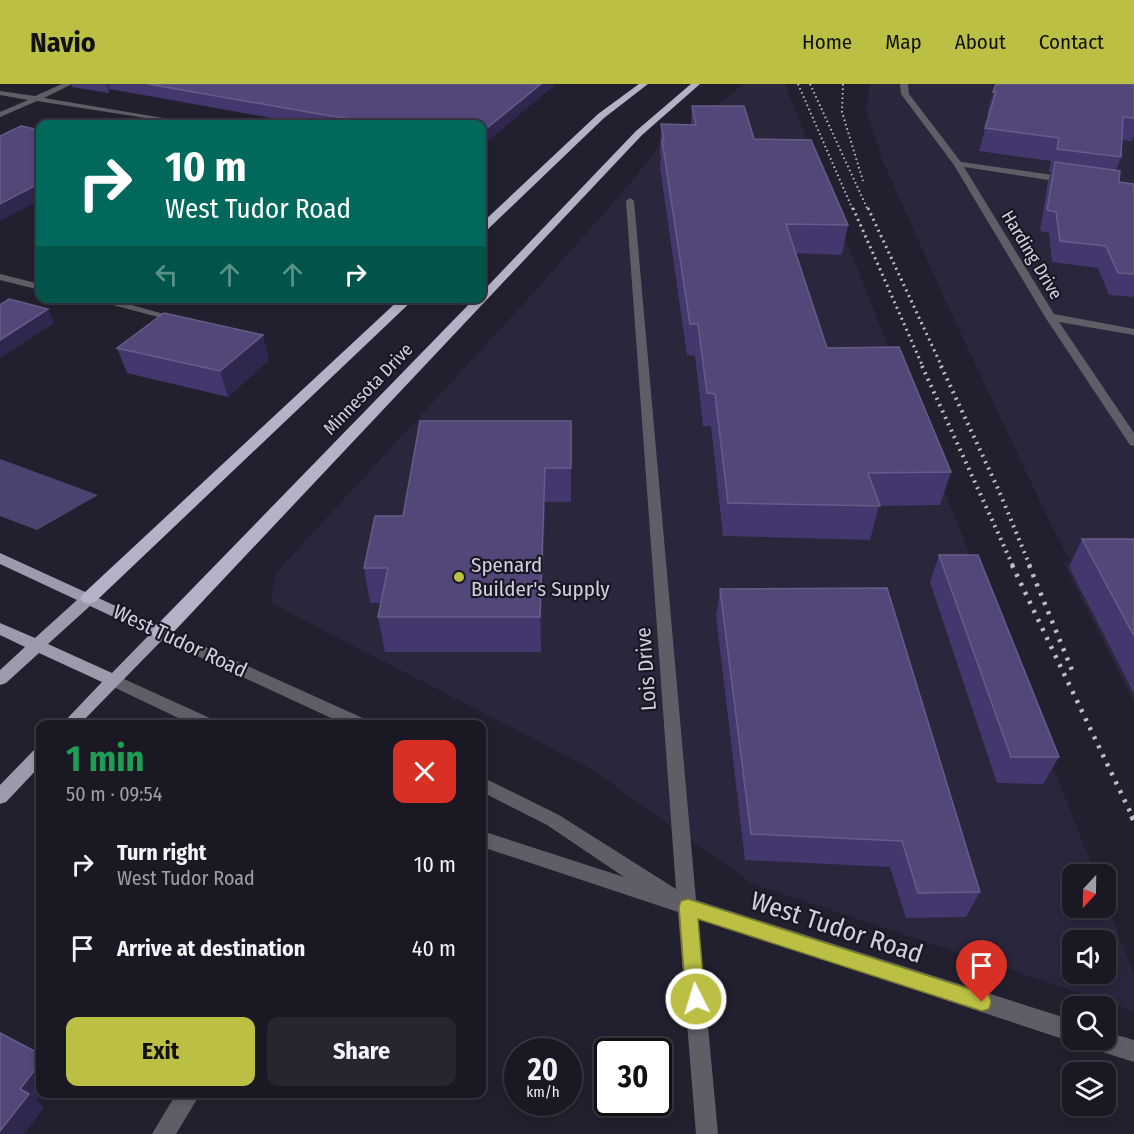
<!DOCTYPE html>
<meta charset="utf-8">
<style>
:root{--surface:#1a1823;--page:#272530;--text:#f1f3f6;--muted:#9fa0a6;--line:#383741;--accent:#bbc045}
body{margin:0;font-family:"Fira Sans Condensed",sans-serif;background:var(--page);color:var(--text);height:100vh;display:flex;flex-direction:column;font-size:22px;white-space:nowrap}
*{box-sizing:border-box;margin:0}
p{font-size:20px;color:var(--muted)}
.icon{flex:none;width:33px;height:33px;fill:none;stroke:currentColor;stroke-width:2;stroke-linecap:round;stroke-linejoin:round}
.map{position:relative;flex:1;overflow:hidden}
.panel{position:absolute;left:36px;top:636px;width:450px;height:378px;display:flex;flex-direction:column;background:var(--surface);border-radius:12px;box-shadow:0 3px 9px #0003,0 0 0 2px var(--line)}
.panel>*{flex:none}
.top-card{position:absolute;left:36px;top:36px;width:450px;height:183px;border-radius:12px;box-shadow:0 3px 9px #0003,0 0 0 2px var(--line);background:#00695c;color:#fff;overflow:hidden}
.needle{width:39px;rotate:202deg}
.buttons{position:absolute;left:1062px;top:780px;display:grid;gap:12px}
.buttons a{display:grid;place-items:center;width:54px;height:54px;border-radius:12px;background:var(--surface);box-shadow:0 3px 9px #0003,0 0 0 2px var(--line);font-size:30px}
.speed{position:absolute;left:504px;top:954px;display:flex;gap:12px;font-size:30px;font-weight:700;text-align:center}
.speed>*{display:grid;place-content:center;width:78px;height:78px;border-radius:50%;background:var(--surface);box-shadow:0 3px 9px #0003,0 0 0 2px var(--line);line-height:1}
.speed small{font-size:15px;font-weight:400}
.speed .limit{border:3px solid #111;border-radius:9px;background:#fff;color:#111}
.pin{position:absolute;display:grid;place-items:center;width:51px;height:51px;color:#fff;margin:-62px -26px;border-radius:50% 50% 50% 0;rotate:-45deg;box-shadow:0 0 6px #0007}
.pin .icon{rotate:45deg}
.me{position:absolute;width:66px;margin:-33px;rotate:355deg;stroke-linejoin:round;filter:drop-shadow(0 0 4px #0008)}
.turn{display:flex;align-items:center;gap:21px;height:126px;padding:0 30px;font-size:27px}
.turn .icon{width:78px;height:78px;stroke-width:2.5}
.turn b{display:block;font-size:42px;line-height:51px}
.lanes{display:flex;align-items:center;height:57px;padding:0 30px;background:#0003;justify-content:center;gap:30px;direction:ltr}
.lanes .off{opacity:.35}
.round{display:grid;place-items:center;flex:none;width:63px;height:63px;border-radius:12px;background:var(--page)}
.head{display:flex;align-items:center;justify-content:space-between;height:102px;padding:0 30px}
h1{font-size:36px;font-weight:700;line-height:45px;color:#1e9e55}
.primary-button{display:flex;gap:12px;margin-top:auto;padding:12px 30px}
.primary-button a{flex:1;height:69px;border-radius:12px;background:var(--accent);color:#111;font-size:24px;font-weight:700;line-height:69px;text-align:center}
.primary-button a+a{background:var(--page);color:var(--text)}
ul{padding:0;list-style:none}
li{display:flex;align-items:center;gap:18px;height:84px;padding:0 30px}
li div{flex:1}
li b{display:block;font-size:22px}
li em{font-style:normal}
header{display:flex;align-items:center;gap:36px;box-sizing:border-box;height:84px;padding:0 30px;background:var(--accent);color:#111}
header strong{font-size:28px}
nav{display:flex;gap:33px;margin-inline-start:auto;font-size:21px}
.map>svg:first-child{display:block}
.built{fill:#2a263c;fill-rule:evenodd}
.green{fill:#4c4370}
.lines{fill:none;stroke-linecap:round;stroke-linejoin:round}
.minor{fill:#5f5e66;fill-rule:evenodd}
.major{fill:#9c9aab;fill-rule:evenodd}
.highway{fill:#b4b2c6;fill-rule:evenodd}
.rail-far4{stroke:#bfbdc8;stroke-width:2;stroke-dasharray:1.5 3;stroke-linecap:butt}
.rail-far3{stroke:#bfbdc8;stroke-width:3;stroke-dasharray:2 4;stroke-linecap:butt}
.rail-far2{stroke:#bfbdc8;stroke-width:4;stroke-dasharray:2 5;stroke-linecap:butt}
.rail-far1{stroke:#bfbdc8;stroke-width:4.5;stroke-dasharray:3 7;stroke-linecap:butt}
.rail{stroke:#bfbdc8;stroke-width:6;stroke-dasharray:4 8;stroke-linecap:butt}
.wall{fill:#44376d}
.shaded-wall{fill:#30274f}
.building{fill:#534779;stroke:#675c88;stroke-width:1.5}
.route{fill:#bbc045;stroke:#7a7d2d;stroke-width:1.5}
.poi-dot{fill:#bbc045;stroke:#191725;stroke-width:2}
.labels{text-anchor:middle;stroke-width:4.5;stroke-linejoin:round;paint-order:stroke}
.far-street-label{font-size:18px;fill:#d2d0db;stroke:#191725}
.poi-label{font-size:21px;fill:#d2d0db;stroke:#191725;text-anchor:start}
.street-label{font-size:21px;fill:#d2d0db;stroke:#191725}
.near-street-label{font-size:26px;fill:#d2d0db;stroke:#191725}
</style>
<header>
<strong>Navio</strong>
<nav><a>Home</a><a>Map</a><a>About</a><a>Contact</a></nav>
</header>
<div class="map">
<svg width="1134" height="1050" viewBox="0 0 1134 1050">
<rect width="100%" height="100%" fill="#22202f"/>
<!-- built -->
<g class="built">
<path d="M744 0H785L1095 790H1072V824H1106V818L1134 891V927L753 800 588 683 271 519 276 489 527 216 629 101 658 63 678 52ZM1072 856H1106V890H1072Z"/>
<polygon points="870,0 1134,0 1134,618 1063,479 1070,476 1054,447 946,218 882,75 866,25"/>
</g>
<!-- green -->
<polygon class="green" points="0,375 98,411 37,446 0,432"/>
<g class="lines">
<!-- minor -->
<g class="minor">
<polygon points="62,0 72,0 44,14 199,40 184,40 37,17 0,33 0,28 28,16 0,11 0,7 35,12"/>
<polygon points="900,0 908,0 909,10 961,78 1068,93 1072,96 1068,99 964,83 1054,230 1134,245 1134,251 1059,238 1134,349 1134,362 1130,361 1045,233 954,81 901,10"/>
<polygon points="630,114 634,117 696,816 1072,936 1072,956 1077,956 1072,958 698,834 718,1050 696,1050 678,828 482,763 482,747 624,793 547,741 482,708 482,693 559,731 676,805 626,117"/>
<polygon points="0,190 40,200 40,206 0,196"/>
<polygon points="86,214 106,214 186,236 181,239"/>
<polygon points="161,543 365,635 367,640 344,640 156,553 153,549 156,545"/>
<polygon points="113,590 212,635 214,640 191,640 107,600 105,596 107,592"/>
<polygon points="1106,948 1134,956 1134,978 1090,964 1087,956 1106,956"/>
<polygon points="176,1010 200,1010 176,1050 152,1050"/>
</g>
<!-- major -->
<g class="major">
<path d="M0 469 166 545 169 549 80 640H62L102 598 39 569 6 599 0 601V586L25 563 0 551V539L35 554 77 516 0 480ZM90 522 150 550 112 589 48 560Z"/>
<polygon points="40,664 40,682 6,718 0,720 0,701 34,666"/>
</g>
<!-- highway -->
<g class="highway">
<polygon points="639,0 648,0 604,34 486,147 482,148 482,139 598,30"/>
<polygon points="691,0 700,0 642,51 168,554 161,556 154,554 152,549 154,544 475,214 482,214 482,208 636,47"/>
<polygon points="401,214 415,214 95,518 89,520 83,518 80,514 83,510"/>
</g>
<!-- rail-far4 -->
<g class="rail-far4">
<polyline points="798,0 853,126"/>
<polyline points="810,0 868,126"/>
<polyline points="843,0 842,28 863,97"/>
</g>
<!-- rail-far3 -->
<g class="rail-far3">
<polyline points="853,124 923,283"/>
<polyline points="868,124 942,283"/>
</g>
<!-- rail-far2 -->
<g class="rail-far2">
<polyline points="922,282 1013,482"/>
<polyline points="941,282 999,407 1030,482"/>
</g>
<!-- rail-far1 -->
<g class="rail-far1">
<polyline points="1012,481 1133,734"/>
<polyline points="1029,481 1072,586"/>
</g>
<!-- rail -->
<polyline class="rail" points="1132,732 1134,736"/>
</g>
<!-- wall -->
<g class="wall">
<polygon points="71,0 554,0 554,2 482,40 305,40 110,5 109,9 72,3"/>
<polygon points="996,0 1134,0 1134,52 1132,57 1122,56 1121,73 1116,86 1119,98 1134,100 1134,213 1109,211 1098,184 1052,178 1049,149 1040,147 1048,98 1051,88 1049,88 1051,77 979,67 989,30 987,30"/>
<polygon points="692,22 754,55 848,141 842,171 796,169 827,264 951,388 940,421 879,422 870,456 723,452 711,342 703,342 695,272 687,271 660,83 661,73 660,67 661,40 691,41"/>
<polygon points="117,264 269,276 228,313 127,289"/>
<polygon points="571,337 571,418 545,418 541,568 385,568 378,533 381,519 370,519 364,484 403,432"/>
<polygon points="1082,455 1134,455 1134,610 1069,483"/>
<polygon points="939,471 1059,673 1043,700 997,699 930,498"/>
<polygon points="720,505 980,808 966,833 906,834 890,783 745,776 716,532"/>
</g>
<!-- shaded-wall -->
<g class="shaded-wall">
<polygon points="107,0 109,0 110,5 109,9"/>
<polygon points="541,0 554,0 554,2 482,62 482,48"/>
<polygon points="40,99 40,116 0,137 0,120"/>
<polygon points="48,225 54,239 0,274 0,256"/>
<polygon points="263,251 269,276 228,313 220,287"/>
<polygon points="545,384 545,418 541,568 540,533"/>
<polygon points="40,979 40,1010 43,1010 37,1017 44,1024 24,1050 0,1050 0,1047 20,1005"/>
</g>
<!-- building -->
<g class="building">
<polygon points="148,0 541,0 482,48 482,40 386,40 325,31"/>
<polygon points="996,0 1134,0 1134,34 1123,33 1121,73 1057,65 1059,54 985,44 996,8 993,8"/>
<polygon points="692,22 744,22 754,55 811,56 848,141 786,140 827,264 899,263 951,388 868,389 880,422 728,419 715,310 707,309 698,240 690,240 662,56 664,56 661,40 696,41"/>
<polygon points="98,39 107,40 94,40"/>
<polygon points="21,42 40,46 40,99 0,120 0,52"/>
<polygon points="1055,78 1120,87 1119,98 1134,100 1134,190 1118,189 1106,162 1060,157 1056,128 1047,126"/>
<polygon points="9,215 48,225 0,256 0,221"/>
<polygon points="164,229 263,251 220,287 117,264"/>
<polygon points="420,337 571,337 571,384 545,384 540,533 378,533 388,484 364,484 375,432 403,432"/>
<polygon points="1082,455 1134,455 1134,552"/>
<polygon points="939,471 978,471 1059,673 1011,673"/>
<polygon points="887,504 980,808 918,809 902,757 751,750 720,505"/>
<polygon points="0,949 40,970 40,979 20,1005 29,1010 0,1047"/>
</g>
<!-- route -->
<polygon class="route" points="688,815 982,909 989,911 991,918 989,925 982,927 698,835 705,915 702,922 696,925 689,922 686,915 679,823 681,817"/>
<!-- markers -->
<circle class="poi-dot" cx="459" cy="493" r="6"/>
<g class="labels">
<!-- far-street labels -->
<g class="far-street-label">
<text transform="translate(1032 171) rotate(59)" y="6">Harding Drive</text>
<text transform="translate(368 305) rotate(-46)" y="6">Minnesota Drive</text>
</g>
<!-- poi labels -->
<g class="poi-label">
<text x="471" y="488">Spenard<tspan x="471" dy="24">Builder's Supply</tspan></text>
</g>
<!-- street labels -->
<g class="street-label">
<text transform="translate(180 557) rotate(25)" y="7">West Tudor Road</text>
<text transform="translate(646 585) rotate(-94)" y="7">Lois Drive</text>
</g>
<!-- near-street labels -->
<g class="near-street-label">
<text transform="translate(837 843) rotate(18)" y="9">West Tudor Road</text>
</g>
</g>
</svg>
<div class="buttons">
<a><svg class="needle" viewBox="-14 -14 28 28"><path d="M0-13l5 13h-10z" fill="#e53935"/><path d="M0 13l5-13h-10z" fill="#9fa0a6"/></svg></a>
<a><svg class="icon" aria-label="sound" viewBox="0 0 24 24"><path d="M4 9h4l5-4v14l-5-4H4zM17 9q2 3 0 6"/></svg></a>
<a><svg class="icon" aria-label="search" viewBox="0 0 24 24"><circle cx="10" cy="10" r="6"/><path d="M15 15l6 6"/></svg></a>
<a><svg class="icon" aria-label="layers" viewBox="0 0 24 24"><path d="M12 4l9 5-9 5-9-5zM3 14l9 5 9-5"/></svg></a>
</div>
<div class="speed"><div>20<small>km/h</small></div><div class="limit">30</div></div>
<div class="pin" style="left:982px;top:918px;background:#d93025"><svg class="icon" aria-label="arrive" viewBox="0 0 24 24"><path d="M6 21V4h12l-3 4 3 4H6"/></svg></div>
<svg class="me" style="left:696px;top:915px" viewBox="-20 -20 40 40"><circle r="17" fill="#bbc045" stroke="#fff" stroke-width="3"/><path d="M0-11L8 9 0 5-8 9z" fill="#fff"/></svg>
<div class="top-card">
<div class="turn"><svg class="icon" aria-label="right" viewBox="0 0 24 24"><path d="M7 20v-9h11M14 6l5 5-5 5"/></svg><div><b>10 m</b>West Tudor Road</div></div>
<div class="lanes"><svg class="icon off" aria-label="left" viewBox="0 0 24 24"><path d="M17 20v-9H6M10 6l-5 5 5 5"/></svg><svg class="icon off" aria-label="ahead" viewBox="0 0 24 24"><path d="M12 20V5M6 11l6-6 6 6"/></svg><svg class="icon off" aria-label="ahead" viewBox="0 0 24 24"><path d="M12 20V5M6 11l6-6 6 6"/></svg><svg class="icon" aria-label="right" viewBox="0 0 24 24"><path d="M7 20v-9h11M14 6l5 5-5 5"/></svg></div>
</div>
<section class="panel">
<div class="head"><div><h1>1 min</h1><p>50 m · 09:54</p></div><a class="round" style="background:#d93025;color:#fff"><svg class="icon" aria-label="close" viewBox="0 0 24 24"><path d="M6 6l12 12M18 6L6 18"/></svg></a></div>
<ul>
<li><svg class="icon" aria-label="right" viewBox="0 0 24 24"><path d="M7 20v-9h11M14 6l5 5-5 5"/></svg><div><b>Turn right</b><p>West Tudor Road</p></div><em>10 m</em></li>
<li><svg class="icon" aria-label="arrive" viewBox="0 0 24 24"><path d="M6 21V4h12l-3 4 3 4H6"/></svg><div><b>Arrive at destination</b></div><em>40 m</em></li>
</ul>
<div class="primary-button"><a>Exit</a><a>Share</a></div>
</section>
</div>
